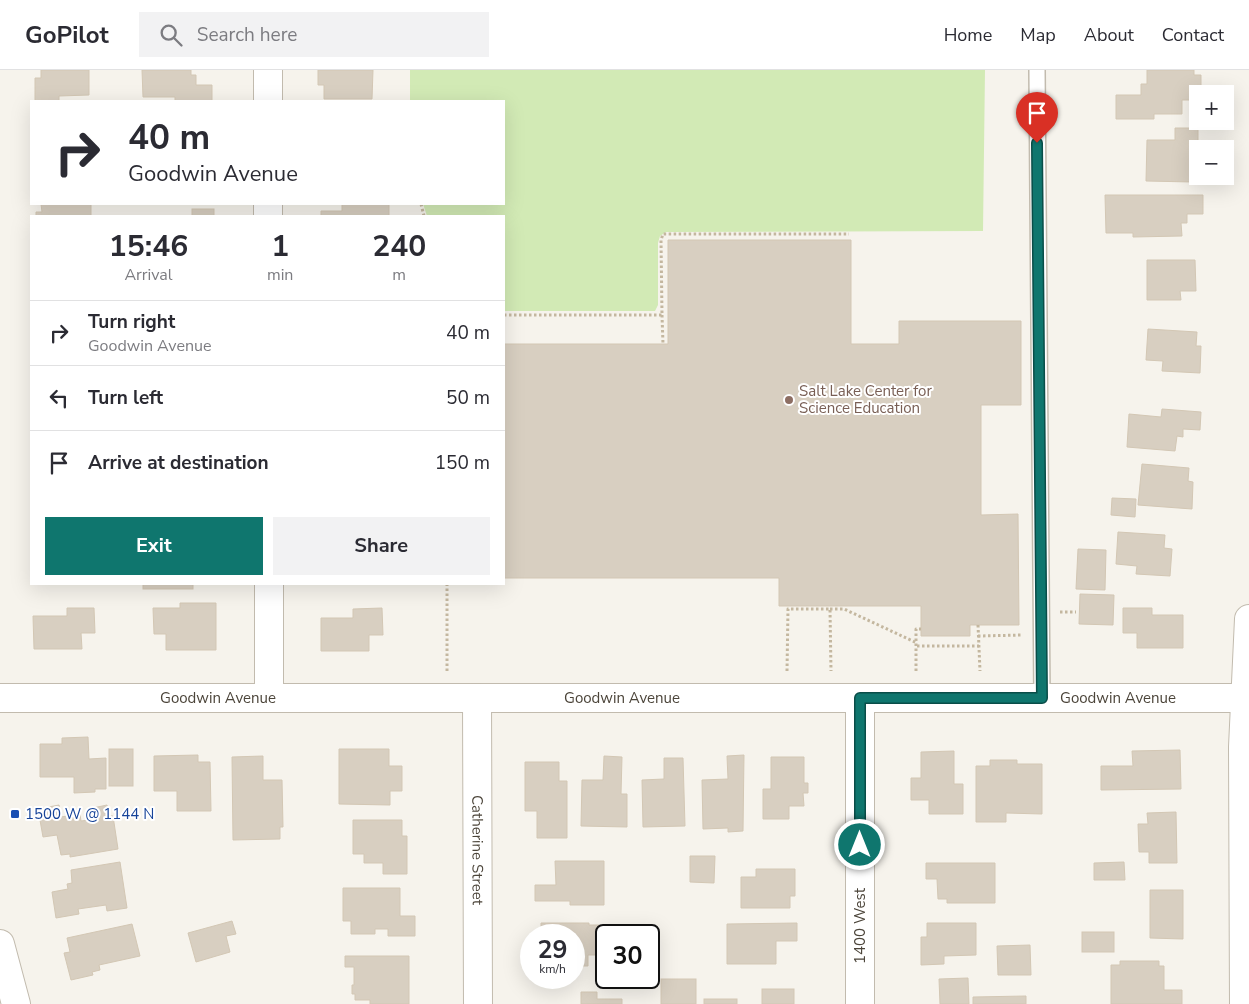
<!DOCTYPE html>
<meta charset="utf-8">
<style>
:root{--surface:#fff;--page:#f2f2f3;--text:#2b2b33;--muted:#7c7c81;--line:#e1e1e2;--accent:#0f766e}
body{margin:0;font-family:"Nunito Sans",sans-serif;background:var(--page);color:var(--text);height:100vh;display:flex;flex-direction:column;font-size:19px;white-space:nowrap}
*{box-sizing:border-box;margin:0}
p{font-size:16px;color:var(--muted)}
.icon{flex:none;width:28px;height:28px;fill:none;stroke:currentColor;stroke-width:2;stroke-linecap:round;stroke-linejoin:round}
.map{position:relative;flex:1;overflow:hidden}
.panel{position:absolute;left:30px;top:145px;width:475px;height:370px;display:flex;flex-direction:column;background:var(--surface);border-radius:0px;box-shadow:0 5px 20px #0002}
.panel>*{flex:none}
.hud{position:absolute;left:30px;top:30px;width:475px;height:105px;border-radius:0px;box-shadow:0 5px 20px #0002;background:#fff;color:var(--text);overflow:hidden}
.fabs{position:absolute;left:1189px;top:15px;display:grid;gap:10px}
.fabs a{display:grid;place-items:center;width:45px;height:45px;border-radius:0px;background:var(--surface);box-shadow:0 5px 20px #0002;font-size:25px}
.speed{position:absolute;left:520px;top:854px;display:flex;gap:10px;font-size:25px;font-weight:700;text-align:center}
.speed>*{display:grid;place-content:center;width:65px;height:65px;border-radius:50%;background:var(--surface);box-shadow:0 5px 20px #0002;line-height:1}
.speed small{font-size:12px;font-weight:400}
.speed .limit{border:2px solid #111;border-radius:8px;background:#fff;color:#111}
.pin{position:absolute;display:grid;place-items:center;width:42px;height:42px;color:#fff;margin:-51px -21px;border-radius:50% 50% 50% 0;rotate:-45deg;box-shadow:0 0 5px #0007}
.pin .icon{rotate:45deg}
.me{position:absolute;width:55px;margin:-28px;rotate:0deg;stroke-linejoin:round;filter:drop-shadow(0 0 4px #0008)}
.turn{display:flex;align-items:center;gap:18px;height:105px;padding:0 15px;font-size:22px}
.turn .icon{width:65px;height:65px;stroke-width:2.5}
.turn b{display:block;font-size:35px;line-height:42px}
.eta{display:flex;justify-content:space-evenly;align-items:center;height:85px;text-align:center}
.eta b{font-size:30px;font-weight:700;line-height:35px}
.action{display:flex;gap:10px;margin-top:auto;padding:10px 15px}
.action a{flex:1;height:58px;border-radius:0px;background:var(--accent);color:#fff;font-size:20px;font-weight:700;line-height:58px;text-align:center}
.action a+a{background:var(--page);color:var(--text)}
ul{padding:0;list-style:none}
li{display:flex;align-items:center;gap:15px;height:65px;padding:0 15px;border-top:1px solid var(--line)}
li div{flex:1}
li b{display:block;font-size:19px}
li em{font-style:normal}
header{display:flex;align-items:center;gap:30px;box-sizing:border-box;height:70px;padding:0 25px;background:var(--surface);border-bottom:1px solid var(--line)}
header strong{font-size:24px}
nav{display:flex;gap:28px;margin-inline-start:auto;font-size:18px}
.search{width:350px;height:45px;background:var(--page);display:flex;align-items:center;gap:12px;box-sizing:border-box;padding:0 18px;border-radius:0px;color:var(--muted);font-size:19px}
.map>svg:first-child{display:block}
.green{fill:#d2eab5}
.building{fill:#d8cfc1;stroke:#d3c7b4}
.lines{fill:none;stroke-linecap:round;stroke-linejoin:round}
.service-casing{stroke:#c2bbae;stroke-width:18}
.minor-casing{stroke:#c2bbae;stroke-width:30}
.path{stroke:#c4b79f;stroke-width:3;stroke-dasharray:2.5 2.5;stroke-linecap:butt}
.service{stroke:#fff;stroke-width:15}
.minor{stroke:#fff;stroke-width:28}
.route-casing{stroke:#0a4d48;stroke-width:12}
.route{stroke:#0f766e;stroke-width:9}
.education-dot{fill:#8d6e63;stroke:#fff;stroke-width:2}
.transit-dot{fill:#1a4fb4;stroke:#fff;stroke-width:2}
.labels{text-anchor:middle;stroke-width:4;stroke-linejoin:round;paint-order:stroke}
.education-label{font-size:15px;fill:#785e54;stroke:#fff;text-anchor:start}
.street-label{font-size:15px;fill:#4b4439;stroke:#fff}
.transit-label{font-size:15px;fill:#164399;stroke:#fff;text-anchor:start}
</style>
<header>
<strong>GoPilot</strong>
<div class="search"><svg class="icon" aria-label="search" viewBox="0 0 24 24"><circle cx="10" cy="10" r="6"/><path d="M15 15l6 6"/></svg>Search here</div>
<nav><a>Home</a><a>Map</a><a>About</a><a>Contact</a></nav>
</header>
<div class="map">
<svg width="1249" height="934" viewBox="0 0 1249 934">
<rect width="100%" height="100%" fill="#f6f3ec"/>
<!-- green -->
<polygon class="green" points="410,0 985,0 983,161 666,162 660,166 658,173 658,235 655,241 504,241 504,146 427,146 423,134 504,134 504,31 410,31"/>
<!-- building -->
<g class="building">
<polygon points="41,0 89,0 89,25 59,26 59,31 35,31 35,8 41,8"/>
<polygon points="142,0 191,0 191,5 196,5 196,15 212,15 212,31 175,31 175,27 143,27"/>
<polygon points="318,0 373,0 372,29 324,29 324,15 318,15"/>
<polygon points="1147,0 1194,0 1194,5 1201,5 1201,24 1198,24 1198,30 1182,30 1182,44 1154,44 1154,49 1116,49 1116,25 1141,25 1141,14 1147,14"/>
<polygon points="1175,58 1198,58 1198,96 1192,96 1192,112 1146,111 1147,70 1175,70"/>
<polygon points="1105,125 1203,125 1203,144 1187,144 1187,153 1181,153 1182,166 1133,167 1133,163 1106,163"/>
<polygon points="41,134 91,134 91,146 36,146 36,142 42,142"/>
<polygon points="342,134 389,134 389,146 321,146 321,141 342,141"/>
<rect x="192" y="139" width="22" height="7"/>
<polygon points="668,170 851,170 851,274 899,274 899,251 1021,251 1021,335 981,335 981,445 1018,444 1019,555 970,555 970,566 921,566 921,536 779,536 779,508 504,508 504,274 668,274"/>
<polygon points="1147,190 1195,190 1196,221 1180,221 1181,230 1147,230"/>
<polygon points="1148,259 1197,262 1196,276 1201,276 1200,303 1162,301 1163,291 1146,290"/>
<polygon points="1162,339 1201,342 1200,360 1183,359 1183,367 1177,366 1175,381 1127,377 1129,344 1161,347"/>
<polygon points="1142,394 1189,398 1188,411 1193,412 1192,439 1138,435"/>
<polygon points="1112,428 1136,429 1135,447 1111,445"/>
<polygon points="1118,462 1165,465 1164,478 1172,479 1170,506 1136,504 1137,496 1116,494"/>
<polygon points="1078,479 1106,480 1105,520 1076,519"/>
<rect x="143" y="514" width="50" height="5"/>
<polygon points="1080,524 1114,525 1113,555 1079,554"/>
<polygon points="180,533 216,533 216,580 166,580 166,564 154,564 153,538 180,538"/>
<polygon points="67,538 94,538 95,563 81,563 82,579 34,579 33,546 67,546"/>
<polygon points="382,538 383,565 369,565 369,581 321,581 321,548 353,548 353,539"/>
<polygon points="1123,538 1152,538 1152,545 1183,545 1183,578 1137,578 1137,563 1123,563"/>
<polygon points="88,667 89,689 106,688 106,719 95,719 95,722 74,723 74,707 40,707 40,674 62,674 62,668"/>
<rect x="109" y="679" width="24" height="37"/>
<polygon points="339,679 389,679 389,696 402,696 402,721 390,721 390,735 339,734"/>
<polygon points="1180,680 1181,719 1101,720 1101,696 1133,696 1132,681"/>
<polygon points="954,681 954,714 963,714 963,744 929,744 929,730 911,730 911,708 921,708 921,682"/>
<polygon points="198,685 198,692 210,692 211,741 177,741 177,721 154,721 154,686"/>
<polygon points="744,685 743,761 728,762 728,758 703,759 702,710 728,709 727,686"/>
<polygon points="263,686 263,710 282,710 283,757 280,757 280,769 233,770 232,687"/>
<polygon points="604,686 622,687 621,724 627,724 627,757 581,756 582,710 603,710"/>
<polygon points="771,687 804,687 804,713 808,713 808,723 803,723 804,736 789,736 789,749 763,749 763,719 771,719"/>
<polygon points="664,688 683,688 685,756 643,757 642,710 664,709"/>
<polygon points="990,690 1017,690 1017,694 1042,694 1042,744 1006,743 1006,752 976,752 976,696 990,696"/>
<polygon points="525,692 559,692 559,711 567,711 567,768 537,768 537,741 525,741"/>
<polygon points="59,735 61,747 80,744 81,751 89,750 88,739 107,735 109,746 113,746 118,779 70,787 70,784 61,785 57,765 43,767 38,739"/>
<polygon points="1176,742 1177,793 1149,793 1149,782 1139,782 1138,754 1148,754 1147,743"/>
<polygon points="353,750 402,750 402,766 407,766 407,804 383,804 383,793 364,793 364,784 353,784"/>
<polygon points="690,786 715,786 714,813 690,812"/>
<polygon points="555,791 604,791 604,835 570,835 570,831 535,831 535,815 556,815"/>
<polygon points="120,792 127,838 107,841 106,835 78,839 79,844 56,848 52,822 68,819 67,814 72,813 71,800"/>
<polygon points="1124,792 1125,810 1094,810 1094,793"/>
<polygon points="926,793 995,793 995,833 947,833 947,829 938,829 937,809 926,809"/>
<polygon points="756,799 795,799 795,826 790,826 790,838 741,838 741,807 756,807"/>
<polygon points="343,818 400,818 400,846 415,846 415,866 388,866 388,859 375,859 375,864 351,864 351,851 343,851"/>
<polygon points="1150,820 1183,820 1183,869 1150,868"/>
<polygon points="232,851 236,864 226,866 230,882 196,892 188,863"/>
<polygon points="541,853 589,853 589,855 599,855 599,885 588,885 588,896 574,896 574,865 541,865"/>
<polygon points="797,853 797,871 776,871 776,894 727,894 727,854"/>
<polygon points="927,853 976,853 976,885 944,886 944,894 921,895 921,867 927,867"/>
<polygon points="132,854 140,886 99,895 100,900 92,902 93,905 71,910 64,883 70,882 67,868"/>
<rect x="1082" y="862" width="32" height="20"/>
<polygon points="1030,875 1031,905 998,905 997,876"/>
<polygon points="649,876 658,876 659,905 649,905"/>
<polygon points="345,886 409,886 409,934 370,934 370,930 355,930 355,924 352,924 352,915 354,915 354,897 345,897"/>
<polygon points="1120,891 1159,891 1159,896 1164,896 1164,920 1182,920 1182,934 1111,934 1111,895 1120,895"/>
<polygon points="968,908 969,934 940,934 939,909"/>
<rect x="661" y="909" width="35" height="25"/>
<rect x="762" y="919" width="32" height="15"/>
<polygon points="581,922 597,922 597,929 622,929 622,934 581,934"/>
<polygon points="1026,926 1026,934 973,934 973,927"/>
<rect x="704" y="929" width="33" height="5"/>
</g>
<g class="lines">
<defs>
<polyline id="service" points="1037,0 1042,628"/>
<g id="minor">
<polyline points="268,0 268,31"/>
<polyline points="268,134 268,146"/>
<polyline points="269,514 269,628"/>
<path id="s1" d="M0 628H1244"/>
<path id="s2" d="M477 628 478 934"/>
<polyline points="860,628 860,934"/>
<polyline points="0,874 16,934"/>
<polyline points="1244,934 1243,677 1249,549"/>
</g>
</defs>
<!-- service casing -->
<use href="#service" class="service-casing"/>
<!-- minor casing -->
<use href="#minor" class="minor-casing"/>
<!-- path -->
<g class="path">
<polyline points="421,134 424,146"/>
<polyline points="504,245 662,245 661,170 663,164 849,164"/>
<polyline points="662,245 663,274"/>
<polyline points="830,539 844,539 917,573"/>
<polyline points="1060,542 1076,542"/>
<polyline points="978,555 980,601"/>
<polyline points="978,566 1023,565"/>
<polyline points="917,576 979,576"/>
<polyline points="447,601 447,514"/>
<polyline points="787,601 788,539 830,539 831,601"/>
<polyline points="916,601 916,559 921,559"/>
</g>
<!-- service -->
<use href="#service" class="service"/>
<!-- minor -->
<use href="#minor" class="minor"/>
</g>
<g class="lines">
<defs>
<polyline id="route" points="860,775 860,628 1042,628 1037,73"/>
</defs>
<!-- route casing -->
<use href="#route" class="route-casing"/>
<!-- route -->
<use href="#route" class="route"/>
</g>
<!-- markers -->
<circle class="education-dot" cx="789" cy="330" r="5"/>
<rect class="transit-dot" x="10" y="739" width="10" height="10" rx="2.5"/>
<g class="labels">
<!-- education labels -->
<g class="education-label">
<text x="799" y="326">Salt Lake Center for<tspan x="799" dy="17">Science Education</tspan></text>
</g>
<!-- street labels -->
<g class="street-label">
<text dy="5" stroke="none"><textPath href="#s1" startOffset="218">Goodwin Avenue</textPath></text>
<text dy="5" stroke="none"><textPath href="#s1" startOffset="622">Goodwin Avenue</textPath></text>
<text dy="5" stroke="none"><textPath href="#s1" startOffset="1118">Goodwin Avenue</textPath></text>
<text dy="5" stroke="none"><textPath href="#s2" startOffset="152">Catherine Street</textPath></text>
<text transform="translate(860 856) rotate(-90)" y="5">1400 West</text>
</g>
<!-- transit labels -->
<g class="transit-label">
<text x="25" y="749">1500 W @ 1144 N</text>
</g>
</g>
</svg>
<div class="fabs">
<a>+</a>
<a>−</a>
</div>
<div class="speed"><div>29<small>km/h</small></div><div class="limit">30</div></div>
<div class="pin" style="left:1037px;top:73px;background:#d93025"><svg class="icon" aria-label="arrive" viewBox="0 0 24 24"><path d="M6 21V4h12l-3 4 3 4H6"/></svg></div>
<svg class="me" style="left:860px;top:775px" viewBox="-20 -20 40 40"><circle r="17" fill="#0f766e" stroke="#fff" stroke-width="3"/><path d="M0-11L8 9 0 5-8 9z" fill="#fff"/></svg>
<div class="hud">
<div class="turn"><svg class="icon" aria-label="right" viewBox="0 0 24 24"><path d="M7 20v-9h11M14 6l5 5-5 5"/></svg><div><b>40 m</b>Goodwin Avenue</div></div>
</div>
<section class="panel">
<div class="eta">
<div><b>15:46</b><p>Arrival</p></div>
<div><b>1</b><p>min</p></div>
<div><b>240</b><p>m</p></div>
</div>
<ul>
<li><svg class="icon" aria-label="right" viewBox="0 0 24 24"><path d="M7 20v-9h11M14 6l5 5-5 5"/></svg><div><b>Turn right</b><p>Goodwin Avenue</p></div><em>40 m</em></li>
<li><svg class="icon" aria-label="left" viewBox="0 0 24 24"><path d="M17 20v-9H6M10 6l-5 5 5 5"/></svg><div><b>Turn left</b></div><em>50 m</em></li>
<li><svg class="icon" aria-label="arrive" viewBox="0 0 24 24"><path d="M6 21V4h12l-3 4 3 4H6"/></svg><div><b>Arrive at destination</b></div><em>150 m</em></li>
</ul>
<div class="action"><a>Exit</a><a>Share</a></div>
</section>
</div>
